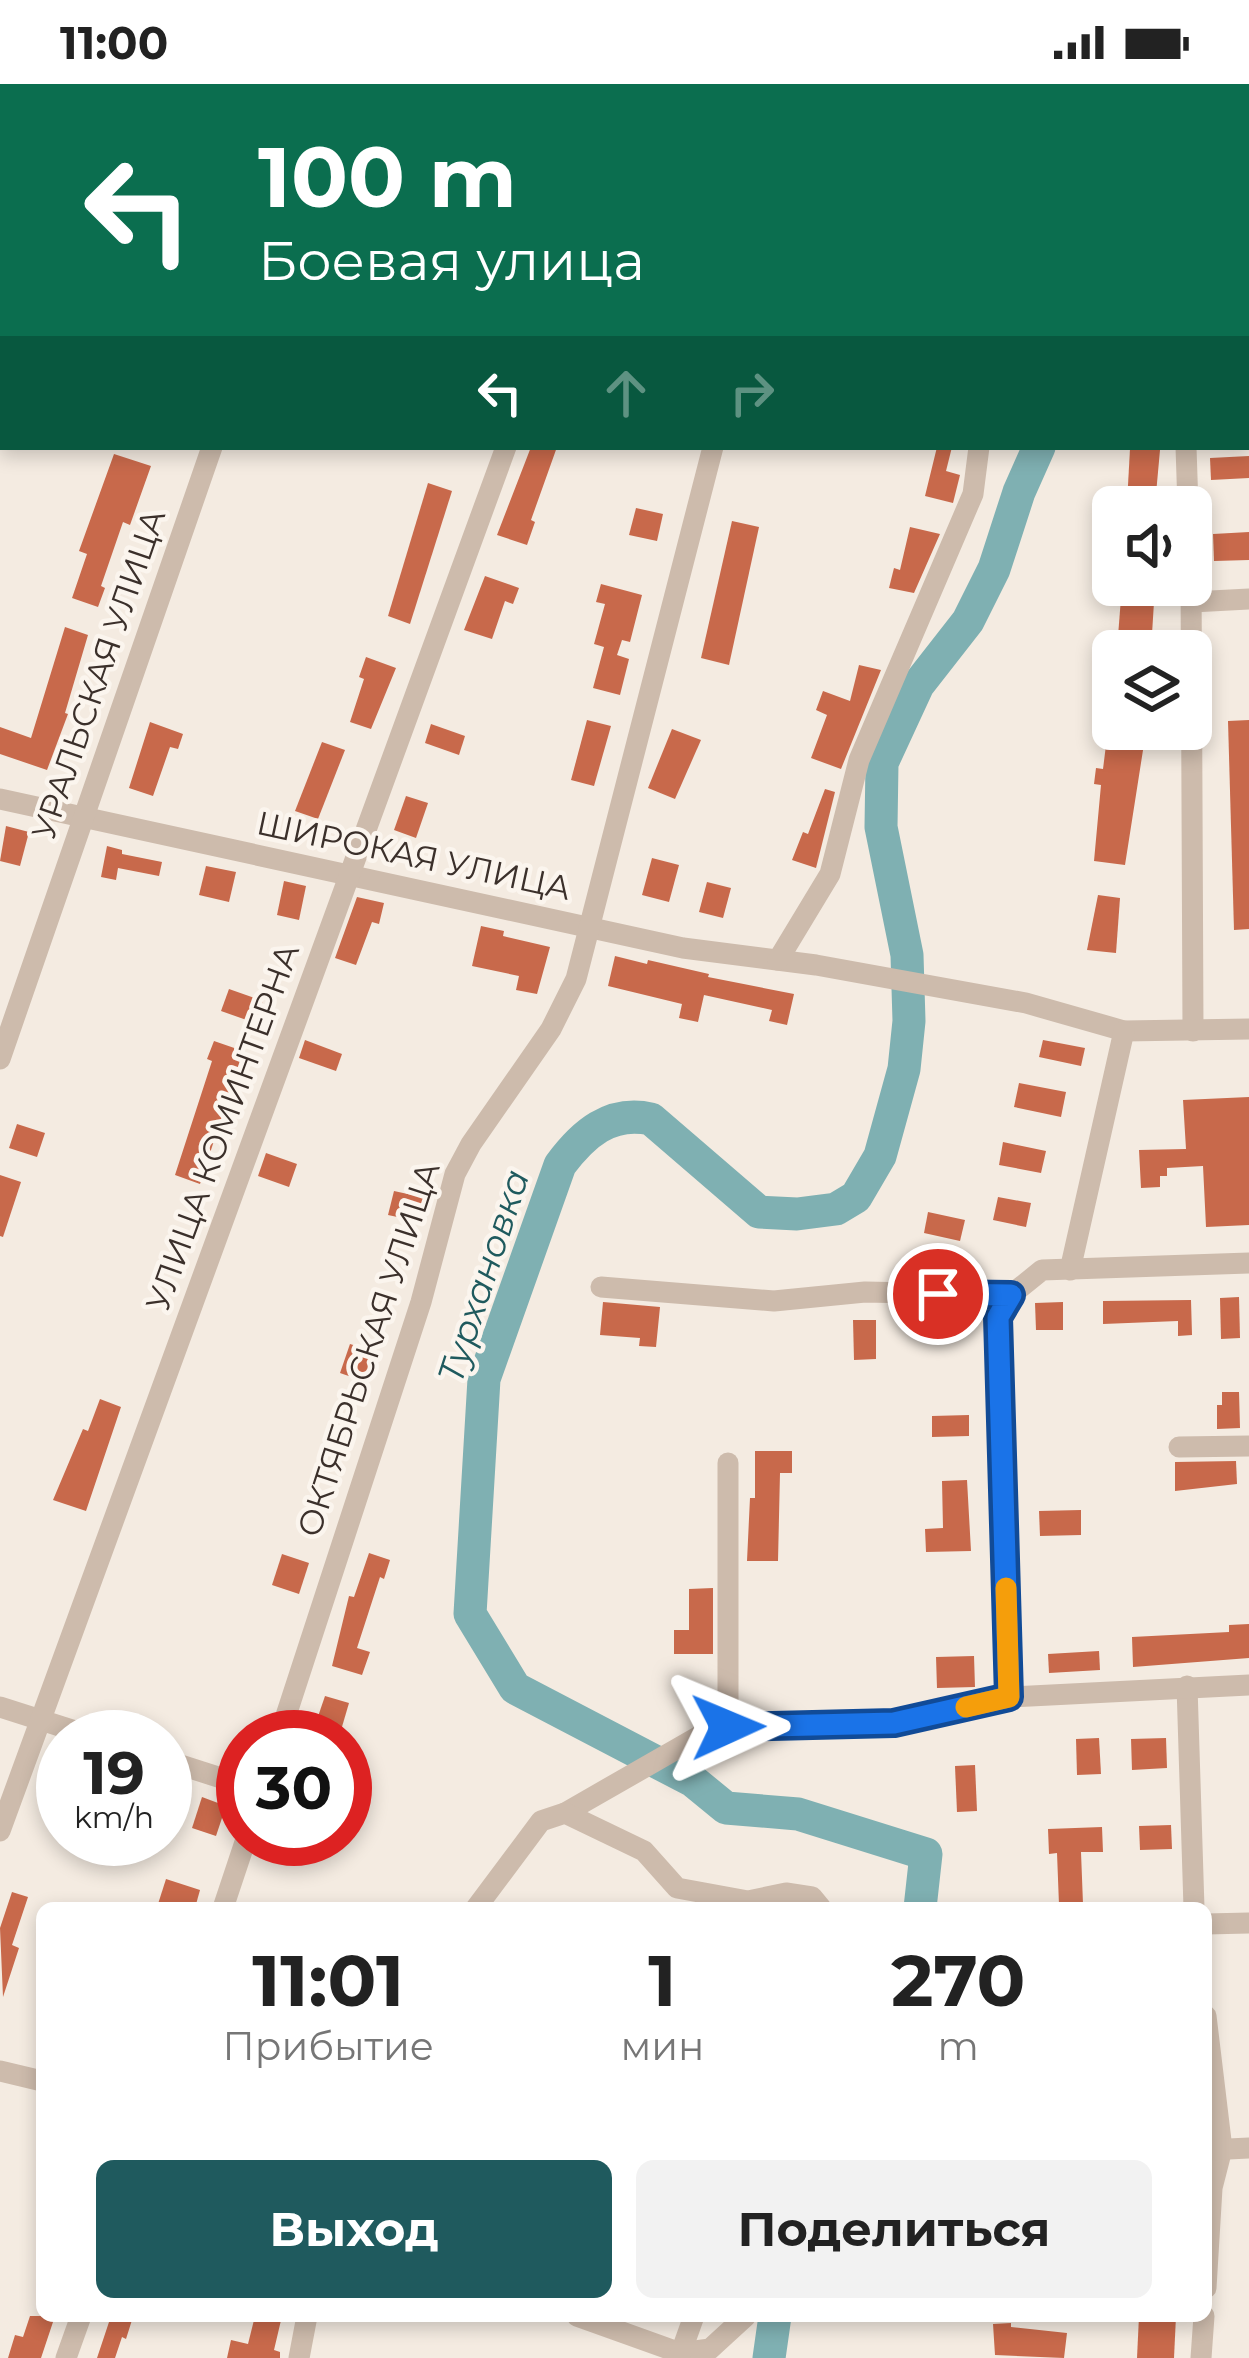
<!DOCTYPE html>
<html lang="ru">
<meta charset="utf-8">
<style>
:root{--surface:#fff;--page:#f2f2f2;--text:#222;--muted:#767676;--accent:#1f5a5e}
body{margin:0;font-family:Montserrat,sans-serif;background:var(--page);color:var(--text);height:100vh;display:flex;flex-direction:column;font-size:45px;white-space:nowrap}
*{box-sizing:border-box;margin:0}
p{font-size:39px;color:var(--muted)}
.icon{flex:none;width:66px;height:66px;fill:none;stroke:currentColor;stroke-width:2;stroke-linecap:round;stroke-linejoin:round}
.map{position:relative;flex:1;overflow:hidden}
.details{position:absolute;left:36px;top:1818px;width:1176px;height:420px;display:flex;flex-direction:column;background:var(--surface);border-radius:18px;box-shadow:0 6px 18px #0003}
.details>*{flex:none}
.top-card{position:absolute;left:0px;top:0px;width:1251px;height:366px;box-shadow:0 6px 18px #0003;background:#0b6e4f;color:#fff;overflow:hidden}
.fabs{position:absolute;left:1092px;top:402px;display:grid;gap:24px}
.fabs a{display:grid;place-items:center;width:120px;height:120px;border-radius:18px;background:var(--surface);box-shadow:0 6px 18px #0003;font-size:60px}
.speed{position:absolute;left:36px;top:1626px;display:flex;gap:24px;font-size:60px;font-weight:700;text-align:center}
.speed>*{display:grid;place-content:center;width:156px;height:156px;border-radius:50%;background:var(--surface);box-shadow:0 6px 18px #0003;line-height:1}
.speed small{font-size:30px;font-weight:400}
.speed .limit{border:18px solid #d22;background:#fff;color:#111}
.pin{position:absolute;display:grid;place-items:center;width:102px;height:102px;color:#fff;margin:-51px;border:6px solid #fff;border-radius:50%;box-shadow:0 3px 12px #0007}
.me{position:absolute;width:132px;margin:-66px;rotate:89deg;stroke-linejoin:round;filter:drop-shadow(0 0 9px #0008)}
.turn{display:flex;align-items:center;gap:42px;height:252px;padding:0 60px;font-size:54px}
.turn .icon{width:156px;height:156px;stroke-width:2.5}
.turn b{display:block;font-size:84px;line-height:102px}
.lanes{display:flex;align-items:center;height:114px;padding:0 60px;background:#0003;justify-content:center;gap:60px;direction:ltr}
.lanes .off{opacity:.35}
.eta{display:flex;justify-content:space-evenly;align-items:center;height:204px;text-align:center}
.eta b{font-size:72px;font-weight:700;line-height:84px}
.primary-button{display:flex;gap:24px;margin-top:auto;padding:24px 60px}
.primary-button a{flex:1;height:138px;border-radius:18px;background:var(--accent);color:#fff;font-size:48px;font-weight:700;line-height:138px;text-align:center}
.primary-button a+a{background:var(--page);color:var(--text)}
.status{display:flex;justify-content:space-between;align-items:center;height:84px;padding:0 60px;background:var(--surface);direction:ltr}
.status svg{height:33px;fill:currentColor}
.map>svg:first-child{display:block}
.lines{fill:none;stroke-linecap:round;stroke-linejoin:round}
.river{stroke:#7fb0b2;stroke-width:33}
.building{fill:#c8694b}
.minor{stroke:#cdbbac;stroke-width:21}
.route-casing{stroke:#114b97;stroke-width:30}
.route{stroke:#1a73e8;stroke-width:21}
.slow{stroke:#f59e0b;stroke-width:21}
.labels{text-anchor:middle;stroke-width:9;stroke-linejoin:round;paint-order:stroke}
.street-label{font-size:33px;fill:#3b302b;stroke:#fbf5ee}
.water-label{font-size:36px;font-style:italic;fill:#1f5a5e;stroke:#fbf5ee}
</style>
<div class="status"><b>11:00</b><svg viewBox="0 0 49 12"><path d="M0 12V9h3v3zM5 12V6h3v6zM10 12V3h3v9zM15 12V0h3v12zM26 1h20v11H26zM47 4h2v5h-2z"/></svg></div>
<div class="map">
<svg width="1249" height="2274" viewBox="0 0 1249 2274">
<rect width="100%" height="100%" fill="#f4ebe1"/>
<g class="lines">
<!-- river -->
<g class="river">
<polyline points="925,3 925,0"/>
<path d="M920 1824 926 1770 798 1730 726 1724 693 1697 515 1604 470 1530 484 1295 560 1081C583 1050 610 1026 651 1035L759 1128 797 1130 836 1125 856 1113 880 1072 904 985 909 937 907 871 881 743 882 679 918 601 968 537 994 485 1019 408 1039 363"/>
<polyline points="769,2274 775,2232"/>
</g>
</g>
<!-- building -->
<g class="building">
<polygon points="531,363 557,363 531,436 535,438 527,461 497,451"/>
<polygon points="937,363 952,363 946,387 960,391 953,419 925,412"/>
<polygon points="1130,365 1160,366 1155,421 1127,419"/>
<polygon points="114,370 151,382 130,441 123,438 101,502 105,504 98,523 72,514 87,470 79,467"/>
<polygon points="1249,372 1249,394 1211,396 1210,374"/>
<polygon points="428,399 452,407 410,540 388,532"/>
<polygon points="636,424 663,430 657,457 629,451"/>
<polygon points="732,437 759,443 729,581 701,574"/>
<polygon points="910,443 940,450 914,509 889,504 894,484 900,486"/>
<polygon points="1249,448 1249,476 1214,477 1213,450"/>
<polygon points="485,492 519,504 513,520 505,517 492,555 464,546"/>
<polygon points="601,500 642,511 630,558 622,556 617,571 629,575 620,611 593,604 604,563 594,560 605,520 596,518"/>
<polygon points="1122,501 1155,501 1151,567 1117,565"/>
<polygon points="65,543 88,551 65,629 68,630 47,686 0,670 0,643 31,654"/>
<polygon points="366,573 396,584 371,645 350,638 364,595 359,593"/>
<polygon points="859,581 881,586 841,685 811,674 827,631 816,626 823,607 850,617"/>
<polygon points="587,636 611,642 594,702 571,696"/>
<polygon points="1249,636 1249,845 1234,846 1228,637"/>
<polygon points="150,638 183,650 178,665 170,663 153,712 129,704"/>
<polygon points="431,640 465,652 459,671 425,659"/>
<polygon points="672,645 701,656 675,715 648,704"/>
<polygon points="1108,645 1146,647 1125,781 1094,777 1101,701 1094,700 1096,684 1103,685"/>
<polygon points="322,658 345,666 318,735 295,727"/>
<polygon points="825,705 835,708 816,784 792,776 803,748 808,750"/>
<polygon points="406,712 428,719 416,754 394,746"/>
<polygon points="6,742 29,748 20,782 0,777"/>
<polygon points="107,762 122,766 122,770 162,778 159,792 118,784 116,796 101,793"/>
<polygon points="652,774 679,781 669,818 642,811"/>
<polygon points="206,782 236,788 229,818 199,811"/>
<polygon points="284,797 306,802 299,836 277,831"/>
<polygon points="707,798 731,804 723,834 699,828"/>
<polygon points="1098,811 1120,814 1116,869 1087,866"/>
<polygon points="357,813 384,819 379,840 372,838 356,881 335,874"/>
<polygon points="481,842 504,847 503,852 550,863 537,910 516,906 519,892 472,882"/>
<polygon points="615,872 647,880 648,876 709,890 708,893 794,910 787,941 769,937 772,926 704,911 698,938 679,934 682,920 608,902"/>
<polygon points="229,905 263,917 255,939 221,927"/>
<polygon points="305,956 342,970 336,987 299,974"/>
<polygon points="1043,956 1085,964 1081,982 1039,973"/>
<polygon points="214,957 243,967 200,1100 175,1091 212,977 207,975"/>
<polygon points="1019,999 1066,1008 1061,1033 1014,1023"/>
<polygon points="1249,1013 1249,1141 1206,1143 1203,1082 1167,1084 1167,1092 1160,1092 1160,1103 1141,1104 1139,1066 1186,1065 1183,1016"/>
<polygon points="17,1040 45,1049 37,1073 9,1064"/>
<polygon points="1003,1058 1046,1067 1041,1089 999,1081"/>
<polygon points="266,1069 297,1080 289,1103 258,1092"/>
<polygon points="0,1091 21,1098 3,1153 0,1152"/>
<polygon points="394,1107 426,1114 421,1138 388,1131"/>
<polygon points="998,1113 1031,1119 1026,1143 993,1136"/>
<polygon points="928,1128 965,1136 960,1157 924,1149"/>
<polygon points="1239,1213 1240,1254 1221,1255 1220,1214"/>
<polygon points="1191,1216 1192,1251 1178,1252 1178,1237 1103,1240 1103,1217"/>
<polygon points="603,1218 660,1223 656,1263 639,1262 640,1254 600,1251"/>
<polygon points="1063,1218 1063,1246 1036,1246 1035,1219"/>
<polygon points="853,1236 876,1236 876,1275 854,1276"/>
<polygon points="350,1260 376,1268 366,1298 340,1289"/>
<polygon points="1222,1308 1239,1308 1240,1344 1217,1345 1217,1321 1222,1321"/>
<polygon points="100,1315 121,1323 86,1427 53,1416 83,1345 88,1347"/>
<polygon points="969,1331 969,1352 932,1353 932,1332"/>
<polygon points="755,1367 792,1367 792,1389 780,1389 778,1477 747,1477 750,1414 755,1414"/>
<polygon points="1236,1377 1237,1400 1175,1407 1175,1378"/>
<polygon points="967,1396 971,1467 926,1468 925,1445 943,1444 942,1397"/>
<polygon points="1081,1426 1081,1451 1040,1452 1039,1427"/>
<polygon points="369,1469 390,1476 384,1495 380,1493 357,1564 370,1568 362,1591 332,1582 349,1512 354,1513"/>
<polygon points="282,1470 309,1479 299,1510 272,1501"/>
<polygon points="713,1504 713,1570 674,1570 674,1546 689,1546 689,1505"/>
<polygon points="1249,1540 1249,1574 1133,1583 1132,1553 1229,1548 1229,1541"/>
<polygon points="1099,1567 1100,1586 1049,1589 1048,1570"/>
<polygon points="974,1572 975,1603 937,1604 936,1573"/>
<polygon points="325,1612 349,1619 339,1653 311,1653"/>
<polygon points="1099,1654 1101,1690 1077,1691 1076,1655"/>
<polygon points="1166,1654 1167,1684 1132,1686 1131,1655"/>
<polygon points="975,1681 977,1727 957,1728 955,1682"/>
<polygon points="202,1713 226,1722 216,1752 192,1744"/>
<polygon points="1171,1741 1172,1765 1140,1766 1139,1742"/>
<polygon points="1102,1743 1103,1768 1081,1768 1083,1820 1059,1821 1057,1769 1049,1770 1048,1745"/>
<polygon points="166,1795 200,1806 195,1824 158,1820"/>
<polygon points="12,1808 28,1813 12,1861 19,1864 3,1913 0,1844"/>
<polygon points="30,2232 55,2232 41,2274 8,2274 15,2251 23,2253"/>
<polygon points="111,2232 132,2236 126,2255 122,2253 115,2274 97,2274"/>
<polygon points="255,2232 282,2232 274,2266 280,2268 280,2274 227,2274 231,2256 248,2260"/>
<polygon points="1139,2232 1176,2232 1174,2274 1137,2274"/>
<polygon points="1011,2239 1011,2243 1067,2249 1064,2274 995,2271 993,2240"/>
</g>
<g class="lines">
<!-- minor -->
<g class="minor">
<polyline points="778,0 780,3"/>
<polyline points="337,3 338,0"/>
<polyline points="629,3 630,0"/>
<polyline points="1248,60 1249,60"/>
<polyline points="1186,363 1188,423"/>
<polyline points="1191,488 1193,947"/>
<polyline points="1192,518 1249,515"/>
<polyline points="0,715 683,864 816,881 1026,919 1124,947 1249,945"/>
<polyline points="778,876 830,790 859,676 973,410 979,363"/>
<polyline points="0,975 212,363"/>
<polyline points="1070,1186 1124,947"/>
<polyline points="601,1203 774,1217 865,1208 1011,1211 1042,1186 1249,1179"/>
<polyline points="1179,1363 1249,1362"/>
<polyline points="728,1379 728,1643"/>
<polyline points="1187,1602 1194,1824"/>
<polyline points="1009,1613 998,1233 1011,1211"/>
<polyline points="0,1623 94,1653"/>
<polyline points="279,1653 421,1218 455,1090 471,1060 551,945 576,895 713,363"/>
<polyline points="165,1676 243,1701"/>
<polyline points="565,1729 701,1651 728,1643 894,1639 1009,1613 1249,1601"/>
<polyline points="0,1747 506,363"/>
<polyline points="223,1824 246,1755"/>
<polyline points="476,1824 541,1737 565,1729 644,1767 677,1804 748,1817 786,1809 812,1813 821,1824"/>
<polyline points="1206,1840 1249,1839"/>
<polyline points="1206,1932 1222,2065 1212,2104 1206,2204"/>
<polyline points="0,1987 42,1997"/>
<polyline points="1208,2066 1249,2064"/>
<polyline points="577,2232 680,2269 710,2265 746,2232"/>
<polyline points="66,2274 81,2232"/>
<polyline points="299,2274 307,2232"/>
<polyline points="679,2274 694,2232"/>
<polyline points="1201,2274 1204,2232"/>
</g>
</g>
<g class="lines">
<defs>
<polyline id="route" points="728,1643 894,1639 1009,1613 998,1233 1011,1211 938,1210"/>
</defs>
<!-- route casing -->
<use href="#route" class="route-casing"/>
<!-- route -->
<use href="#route" class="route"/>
<!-- slow -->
<polyline class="slow" points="966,1623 1009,1613 1006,1504"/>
</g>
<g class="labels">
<!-- street labels -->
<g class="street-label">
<text transform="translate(98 590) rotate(-71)" y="12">УРАЛЬСКАЯ УЛИЦА</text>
<text transform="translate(414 771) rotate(12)" y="12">ШИРОКАЯ УЛИЦА</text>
<text transform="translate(222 1043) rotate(-70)" y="12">УЛИЦА КОМИНТЕРНА</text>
<text transform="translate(368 1265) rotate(-72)" y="12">ОКТЯБРЬСКАЯ УЛИЦА</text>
</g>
<!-- water labels -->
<g class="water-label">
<text transform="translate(483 1192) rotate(-72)" y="13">Турхановка</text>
</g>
</g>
</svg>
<div class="fabs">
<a><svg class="icon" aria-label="sound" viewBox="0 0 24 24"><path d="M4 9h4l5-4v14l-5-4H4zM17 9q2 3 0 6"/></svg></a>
<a><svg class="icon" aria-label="layers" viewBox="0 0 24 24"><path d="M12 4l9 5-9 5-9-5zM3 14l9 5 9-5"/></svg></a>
</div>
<div class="speed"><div>19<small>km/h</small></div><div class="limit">30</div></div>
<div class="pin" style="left:938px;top:1210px;background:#d93025"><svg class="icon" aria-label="arrive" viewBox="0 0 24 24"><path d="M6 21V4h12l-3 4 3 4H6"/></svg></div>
<svg class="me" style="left:728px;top:1643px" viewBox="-20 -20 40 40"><path d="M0-17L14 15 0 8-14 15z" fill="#1a73e8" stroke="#fff" stroke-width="4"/></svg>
<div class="top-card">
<div class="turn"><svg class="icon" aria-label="left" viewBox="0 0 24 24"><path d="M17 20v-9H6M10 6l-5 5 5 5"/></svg><div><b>100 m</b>Боевая улица</div></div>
<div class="lanes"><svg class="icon" aria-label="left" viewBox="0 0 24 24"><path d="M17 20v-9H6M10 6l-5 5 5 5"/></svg><svg class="icon off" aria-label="ahead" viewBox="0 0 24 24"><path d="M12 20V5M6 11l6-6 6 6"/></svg><svg class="icon off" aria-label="right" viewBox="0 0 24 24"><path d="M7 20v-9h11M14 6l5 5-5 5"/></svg></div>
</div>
<section class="details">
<div class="eta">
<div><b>11:01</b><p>Прибытие</p></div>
<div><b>1</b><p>мин</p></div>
<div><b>270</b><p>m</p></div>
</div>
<div class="primary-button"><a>Выход</a><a>Поделиться</a></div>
</section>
</div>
